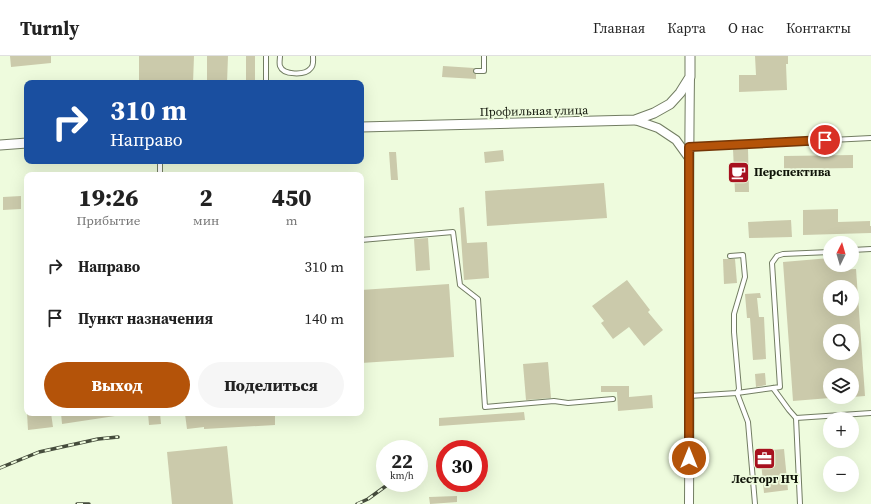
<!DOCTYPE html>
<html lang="ru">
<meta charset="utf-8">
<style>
:root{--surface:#fff;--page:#f6f6f6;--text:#222;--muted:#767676;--line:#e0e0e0;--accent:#b45309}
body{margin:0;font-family:"Source Serif 4",serif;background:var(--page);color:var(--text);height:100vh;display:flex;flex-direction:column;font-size:15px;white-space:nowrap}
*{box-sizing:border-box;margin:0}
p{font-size:13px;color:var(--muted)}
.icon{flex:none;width:22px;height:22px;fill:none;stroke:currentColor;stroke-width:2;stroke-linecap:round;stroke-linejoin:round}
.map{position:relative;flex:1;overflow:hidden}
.drawer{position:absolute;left:24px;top:116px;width:340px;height:244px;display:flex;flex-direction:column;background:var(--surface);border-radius:8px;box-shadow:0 4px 16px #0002}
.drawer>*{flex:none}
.banner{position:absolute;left:24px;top:24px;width:340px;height:84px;border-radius:8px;box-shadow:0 4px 16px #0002;background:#1a4fa0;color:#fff;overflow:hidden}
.needle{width:26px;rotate:5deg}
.fabs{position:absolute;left:823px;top:180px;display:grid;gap:8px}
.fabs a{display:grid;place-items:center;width:36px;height:36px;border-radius:50%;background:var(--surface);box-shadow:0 4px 16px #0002;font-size:20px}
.speed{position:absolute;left:376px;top:384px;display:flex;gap:8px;font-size:20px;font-weight:700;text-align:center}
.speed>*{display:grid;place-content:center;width:52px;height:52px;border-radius:50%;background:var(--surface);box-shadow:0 4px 16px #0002;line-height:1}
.speed small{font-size:10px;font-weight:400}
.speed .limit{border:6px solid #d22;background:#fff;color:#111}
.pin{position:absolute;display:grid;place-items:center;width:34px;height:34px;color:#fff;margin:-17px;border:2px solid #fff;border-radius:50%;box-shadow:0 1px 4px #0007}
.me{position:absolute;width:44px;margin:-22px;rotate:0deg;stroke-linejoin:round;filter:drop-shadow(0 0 3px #0008)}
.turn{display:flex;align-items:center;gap:14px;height:84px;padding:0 20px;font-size:18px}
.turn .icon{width:52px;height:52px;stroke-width:2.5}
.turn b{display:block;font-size:28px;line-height:34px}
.eta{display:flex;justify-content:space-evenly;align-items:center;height:68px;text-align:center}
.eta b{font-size:24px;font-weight:800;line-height:28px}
.primary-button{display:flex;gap:8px;margin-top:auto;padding:8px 20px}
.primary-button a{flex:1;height:46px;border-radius:24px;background:var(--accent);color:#fff;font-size:16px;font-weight:800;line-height:46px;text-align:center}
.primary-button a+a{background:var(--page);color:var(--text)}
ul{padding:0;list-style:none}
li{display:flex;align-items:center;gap:12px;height:52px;padding:0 20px}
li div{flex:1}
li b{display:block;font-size:15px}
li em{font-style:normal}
header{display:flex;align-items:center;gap:24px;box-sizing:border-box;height:56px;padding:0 20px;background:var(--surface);border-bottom:1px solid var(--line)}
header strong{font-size:19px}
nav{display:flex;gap:22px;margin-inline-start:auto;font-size:14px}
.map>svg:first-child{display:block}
.building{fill:#cbcaab;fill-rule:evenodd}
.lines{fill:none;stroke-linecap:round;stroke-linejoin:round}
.service-casing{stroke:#727d62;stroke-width:6}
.minor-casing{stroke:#727d62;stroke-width:10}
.tertiary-casing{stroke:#727d62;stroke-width:11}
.service{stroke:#fff;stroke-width:4}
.minor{stroke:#fff;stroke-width:8}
.tertiary{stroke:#fff;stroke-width:9}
.rail-casing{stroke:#454c3c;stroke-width:3.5}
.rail{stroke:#eefbdd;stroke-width:2;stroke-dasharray:6;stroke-linecap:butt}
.route-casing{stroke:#753606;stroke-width:10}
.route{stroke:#b45309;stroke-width:7}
.labels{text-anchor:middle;stroke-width:3.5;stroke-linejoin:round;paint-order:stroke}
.street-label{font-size:12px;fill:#101409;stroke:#eefbdd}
.poi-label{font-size:12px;font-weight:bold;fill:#101409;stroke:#eefbdd;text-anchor:start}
</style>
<header>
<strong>Turnly</strong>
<nav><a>Главная</a><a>Карта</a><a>О нас</a><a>Контакты</a></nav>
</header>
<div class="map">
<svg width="871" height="448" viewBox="0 0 871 448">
<rect width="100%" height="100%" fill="#eefbdd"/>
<!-- building -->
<g class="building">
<polygon points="10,0 51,0 51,7 11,11"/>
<polygon points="139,0 194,0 193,27 139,27"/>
<polygon points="207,0 228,0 227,27 207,27"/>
<rect x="246" y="0" width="9" height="27"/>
<polygon points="755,0 788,0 788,8 786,8 787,34 739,36 739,19 756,19"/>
<polygon points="443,10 474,12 473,15 474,18 476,18 476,23 442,21"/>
<polygon points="748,92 749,136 735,136 733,93"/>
<polygon points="503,94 504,105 485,107 484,96"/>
<polygon points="389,96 396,96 398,124 391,124"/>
<polygon points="853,99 853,112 784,113 784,100"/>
<polygon points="604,127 607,162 487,170 485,135"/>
<polygon points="21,140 21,153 3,154 3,141"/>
<polygon points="464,151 467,187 487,186 489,222 464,224 459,152"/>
<polygon points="838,153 838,166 870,165 870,170 871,170 871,177 803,179 803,154"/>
<polygon points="791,164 792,181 749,182 748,166"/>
<polygon points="428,182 430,214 416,215 414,183"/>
<path d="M830 202V209H832V214L856 213 865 340 852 341V319H830V342L793 345 783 206ZM830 231H852V253H830ZM830 275H852V297H830Z"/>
<polygon points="723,203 735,203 737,227 724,228"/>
<polygon points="627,224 650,254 648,256 663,274 644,290 629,271 613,283 601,267 604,265 592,250"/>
<polygon points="449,228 454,301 361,307 361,234"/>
<polygon points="760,237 761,242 757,242 759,261 764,261 766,303 753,304 750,262 747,262 745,238"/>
<polygon points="548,306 551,342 526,344 523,308"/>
<polygon points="765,317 766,329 756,331 755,318"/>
<polygon points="601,330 629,330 629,341 652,339 653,352 618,355 617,336 601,336"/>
<polygon points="524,356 525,364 439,370 439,362"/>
<polygon points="27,357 51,357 53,371 28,374"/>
<polygon points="61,357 115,357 115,360 62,368"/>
<polygon points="148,357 160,357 161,368 149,369"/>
<polygon points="199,357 275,357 275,369 204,373 204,371 187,373 185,358"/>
<polygon points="227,390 233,448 172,448 167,396"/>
<polygon points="784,393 788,434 764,437 760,395"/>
<polygon points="457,440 457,446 430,448 429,441"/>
</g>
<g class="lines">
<defs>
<g id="service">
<polyline points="266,0 266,27"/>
<path d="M280 0C280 3 279 7 280 10 283 19 305 20 311 12 314 9 313 4 313 0"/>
<polyline points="476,15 484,15 484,0"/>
<polyline points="689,91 871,82"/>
<polyline points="160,105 160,119"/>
<polyline points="361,184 453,176 460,229 478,243 485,351 554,345 568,347 613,343"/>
<polyline points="852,194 871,193"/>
<polyline points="730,200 743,199 745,221 734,258 734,276 739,333 737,337 748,366 755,448"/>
<polyline points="773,332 789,354 796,362 871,357"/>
<polyline points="689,340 737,337 780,331 772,207 777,200 783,198 830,196"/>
<polyline points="796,362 800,448"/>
</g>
<g id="minor">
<polyline points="635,64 658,72 676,84 689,102"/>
<path d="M689 448C690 306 688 163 690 21"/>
</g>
<g id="tertiary">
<polyline points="361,71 635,64 654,57 670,48 680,37 690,21 690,0"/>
<polyline points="0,89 27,87"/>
</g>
</defs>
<!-- service casing -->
<use href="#service" class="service-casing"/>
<!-- minor casing -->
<use href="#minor" class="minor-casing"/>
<!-- tertiary casing -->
<use href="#tertiary" class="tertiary-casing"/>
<!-- service -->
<use href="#service" class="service"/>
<!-- minor -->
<use href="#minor" class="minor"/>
<!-- tertiary -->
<use href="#tertiary" class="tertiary"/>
<defs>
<g id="rail">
<polyline points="0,412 39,396 98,383 118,381"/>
<polyline points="77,448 89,448"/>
<polyline points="357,448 368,443 390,427"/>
</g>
</defs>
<!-- rail casing -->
<use href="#rail" class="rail-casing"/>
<!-- rail -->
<use href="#rail" class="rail"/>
</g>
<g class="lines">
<defs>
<polyline id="route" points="689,402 689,91 825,84"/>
</defs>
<!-- route casing -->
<use href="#route" class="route-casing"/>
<!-- route -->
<use href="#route" class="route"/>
</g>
<!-- icons -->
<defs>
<symbol id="cafe-square" viewBox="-11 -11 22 22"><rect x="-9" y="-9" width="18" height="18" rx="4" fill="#a7111f" stroke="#eefbdd"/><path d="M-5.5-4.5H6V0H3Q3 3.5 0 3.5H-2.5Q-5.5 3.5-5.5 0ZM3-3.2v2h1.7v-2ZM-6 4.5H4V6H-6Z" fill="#fff"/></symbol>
<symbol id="office-square" viewBox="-11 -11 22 22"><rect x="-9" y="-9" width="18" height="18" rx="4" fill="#a7111f" stroke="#eefbdd"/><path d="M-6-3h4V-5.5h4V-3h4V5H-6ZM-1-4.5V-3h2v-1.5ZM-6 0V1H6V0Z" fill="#fff"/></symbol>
</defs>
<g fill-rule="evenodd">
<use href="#cafe-square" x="726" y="104" width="25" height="25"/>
<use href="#office-square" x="752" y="390" width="25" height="25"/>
</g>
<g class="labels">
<!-- street labels -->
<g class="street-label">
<text transform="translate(534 55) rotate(-1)" y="4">Профильная улица</text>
</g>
<!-- poi labels -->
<g class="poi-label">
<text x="754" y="120">Перспектива</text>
<text x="765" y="427" text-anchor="middle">Лесторг НЧ</text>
</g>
</g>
</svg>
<div class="fabs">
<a><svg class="needle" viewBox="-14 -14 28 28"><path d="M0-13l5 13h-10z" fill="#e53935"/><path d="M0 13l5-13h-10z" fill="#767676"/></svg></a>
<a><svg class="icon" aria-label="sound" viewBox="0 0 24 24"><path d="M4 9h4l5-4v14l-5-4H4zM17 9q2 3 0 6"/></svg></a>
<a><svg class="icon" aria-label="search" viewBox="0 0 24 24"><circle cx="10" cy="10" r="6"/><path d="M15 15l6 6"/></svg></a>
<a><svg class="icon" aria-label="layers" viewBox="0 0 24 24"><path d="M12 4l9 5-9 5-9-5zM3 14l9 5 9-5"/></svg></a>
<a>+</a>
<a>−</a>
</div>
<div class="speed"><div>22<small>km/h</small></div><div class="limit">30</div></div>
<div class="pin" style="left:825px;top:84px;background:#d93025"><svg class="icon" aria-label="arrive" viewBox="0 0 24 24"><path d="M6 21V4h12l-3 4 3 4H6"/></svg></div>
<svg class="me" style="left:689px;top:402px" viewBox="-20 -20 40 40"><circle r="17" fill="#b45309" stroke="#fff" stroke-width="3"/><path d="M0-11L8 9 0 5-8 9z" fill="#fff"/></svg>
<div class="banner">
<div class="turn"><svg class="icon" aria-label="right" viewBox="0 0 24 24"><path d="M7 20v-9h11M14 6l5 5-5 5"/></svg><div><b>310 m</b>Направо</div></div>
</div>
<section class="drawer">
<div class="eta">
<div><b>19:26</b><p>Прибытие</p></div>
<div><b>2</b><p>мин</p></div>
<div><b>450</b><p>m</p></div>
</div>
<ul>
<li><svg class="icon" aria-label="right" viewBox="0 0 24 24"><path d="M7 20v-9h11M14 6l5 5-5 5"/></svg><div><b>Направо</b></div><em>310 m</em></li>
<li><svg class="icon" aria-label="arrive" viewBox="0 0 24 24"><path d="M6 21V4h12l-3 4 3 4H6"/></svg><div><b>Пункт назначения</b></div><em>140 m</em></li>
</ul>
<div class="primary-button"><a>Выход</a><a>Поделиться</a></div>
</section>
</div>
